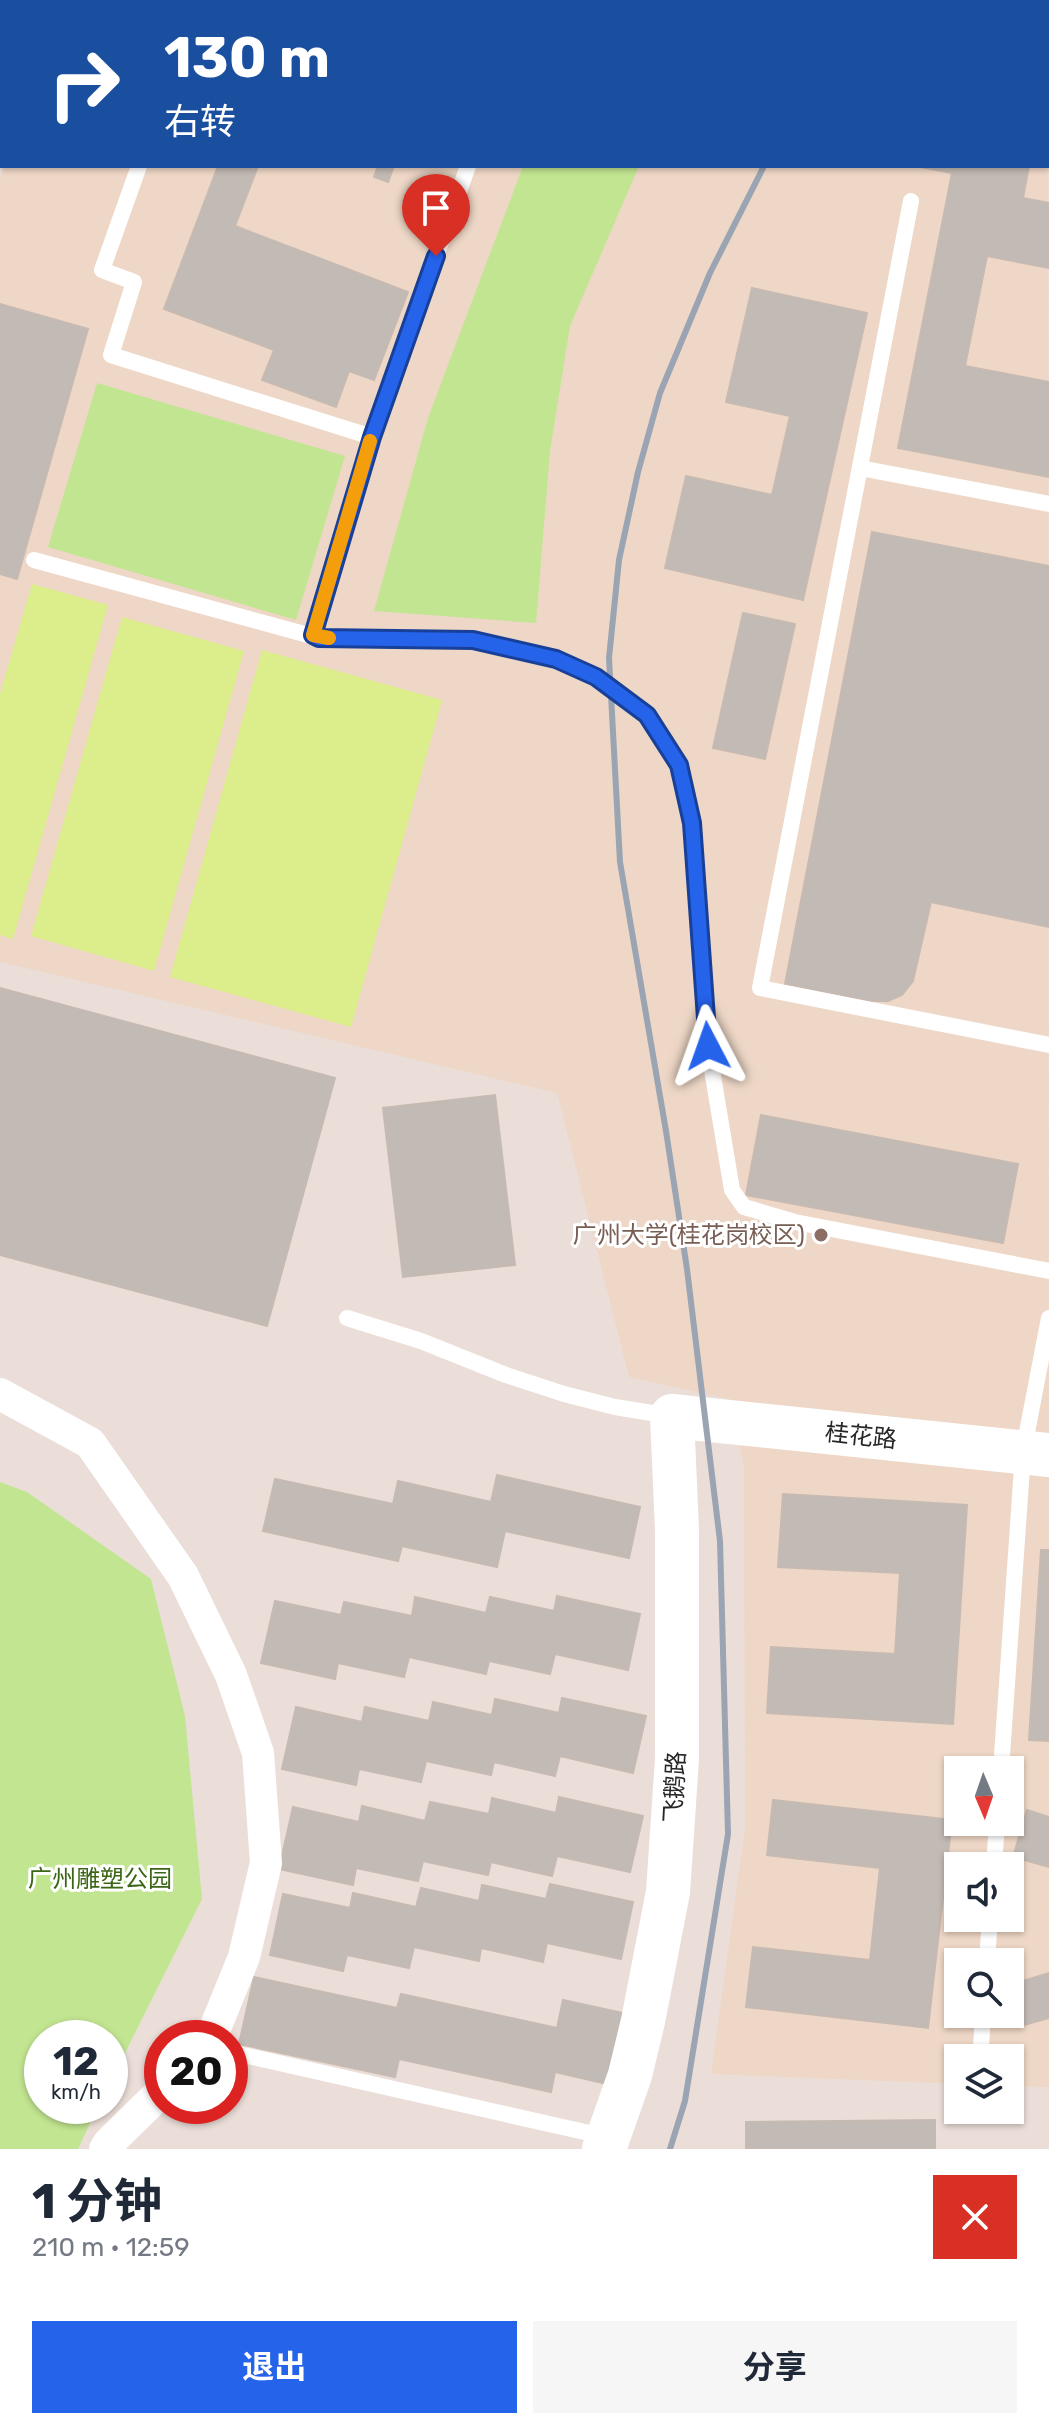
<!DOCTYPE html>
<html lang="zh">
<meta charset="utf-8">
<style>
:root{--surface:#fff;--page:#f6f6f7;--text:#1f2937;--muted:#747a83;--accent:#2563eb}
body{margin:0;font-family:Rubik,"Noto Sans SC",sans-serif;background:var(--page);color:var(--text);height:100vh;display:flex;flex-direction:column;font-size:30px;white-space:nowrap}
*{box-sizing:border-box;margin:0}
p{font-size:26px;color:var(--muted)}
.icon{flex:none;width:44px;height:44px;fill:none;stroke:currentColor;stroke-width:2;stroke-linecap:round;stroke-linejoin:round}
.map{position:relative;height:2149px;overflow:hidden}
.sheet{display:flex;flex-direction:column;background:var(--surface);flex:1}
.sheet>*{flex:none}
.top-card{position:absolute;left:0px;top:0px;width:1050px;height:168px;box-shadow:0 2px 6px #0004;background:#1a4fa0;color:#fff;overflow:hidden}
.needle{width:52px;rotate:178deg}
.tools{position:absolute;left:944px;top:1756px;display:grid;gap:16px}
.tools a{display:grid;place-items:center;width:80px;height:80px;border-radius:0px;background:var(--surface);box-shadow:0 2px 6px #0004;font-size:40px}
.speed{position:absolute;left:24px;top:2020px;display:flex;gap:16px;font-size:40px;font-weight:700;text-align:center}
.speed>*{display:grid;place-content:center;width:104px;height:104px;border-radius:50%;background:var(--surface);box-shadow:0 2px 6px #0004;line-height:1}
.speed small{font-size:20px;font-weight:400}
.speed .limit{border:12px solid #d22;background:#fff;color:#111}
.pin{position:absolute;display:grid;place-items:center;width:68px;height:68px;color:#fff;margin:-82px -34px;border-radius:50% 50% 50% 0;rotate:-45deg;box-shadow:0 0 8px #0007}
.pin .icon{rotate:45deg}
.me{position:absolute;width:88px;margin:-44px;rotate:356deg;stroke-linejoin:round;filter:drop-shadow(0 0 6px #0008)}
.turn{display:flex;align-items:center;gap:28px;height:168px;padding:0 32px;font-size:36px}
.turn .icon{width:104px;height:104px;stroke-width:2.5}
.turn b{display:block;font-size:56px;line-height:68px}
.round{display:grid;place-items:center;flex:none;width:84px;height:84px;border-radius:0px;background:var(--page)}
.overview{display:flex;align-items:center;justify-content:space-between;height:136px;padding:0 32px}
h1{font-size:48px;font-weight:700;line-height:60px}
.cta{display:flex;gap:16px;margin-top:auto;padding:16px 32px}
.cta a{flex:1;height:92px;border-radius:0px;background:var(--accent);color:#fff;font-size:32px;font-weight:700;line-height:92px;text-align:center}
.cta a+a{background:var(--page);color:var(--text)}
.map>svg:first-child{display:block}
.education{fill:#eed7c6;fill-rule:evenodd}
.green{fill:#c2e591}
.pitch{fill:#dced8b}
.building{fill:#c2bab4;stroke:#c6bab2;stroke-width:2}
.lines{fill:none;stroke-linecap:round;stroke-linejoin:round}
.lane{stroke:#fff;stroke-width:16}
.street{stroke:#fff;stroke-width:32}
.secondary{stroke:#fff;stroke-width:44}
.rail{stroke:#9ba4b3;stroke-width:6}
.route-casing{stroke:#184099;stroke-width:20}
.route{stroke:#2563eb;stroke-width:14}
.slow{stroke:#f59e0b;stroke-width:14}
.education-dot{fill:#8d6e63;stroke:#fff;stroke-width:3}
.labels{text-anchor:middle;stroke-width:6;stroke-linejoin:round;paint-order:stroke}
.education-label{font-size:24px;fill:#785e54;stroke:#fff;text-anchor:end}
.street-label{font-size:24px;fill:#272727;stroke:#fff}
.park-label{font-size:24px;fill:#3a6615;stroke:#fff}
</style>
<div class="map">
<svg width="1049" height="2149" viewBox="0 0 1049 2149">
<rect width="100%" height="100%" fill="#ebded8"/>
<!-- education -->
<g class="education">
<polygon points="62,0 874,0 875,2 61,2"/>
<path d="M1048 108 1049 2087 1010 2086V2058H958V2084L711 2074 745 1828 744 1466 729 1399 629 1377 557 1093 0 962V179L4 166H1048ZM958 1770H1010V1822H958ZM958 1866H1010V1918H958ZM958 1962H1010V2014H958Z"/>
</g>
<!-- green -->
<g class="green">
<polygon points="523,166 639,166 570,326 550,451 536,623 374,611 428,418"/>
<polygon points="97,383 345,456 296,620 48,547"/>
<polygon points="0,1482 27,1492 151,1579 185,1716 202,1899 110,2083 110,2038 42,2038 42,2106 98,2106 78,2149 0,2149"/>
</g>
<!-- pitch -->
<g class="pitch">
<polygon points="32,584 108,605 13,939 0,935 0,694"/>
<polygon points="122,617 244,651 154,971 31,936"/>
<polygon points="262,650 442,700 351,1027 170,977"/>
</g>
<!-- building -->
<g class="building">
<polygon points="280,0 334,0 333,2 279,2"/>
<polygon points="1020,0 1049,0 1049,85 1048,2 1019,2"/>
<polygon points="218,166 258,166 235,226 408,292 374,380 349,371 336,407 262,380 274,350 164,309"/>
<polygon points="378,166 394,166 388,182 374,177"/>
<polygon points="915,166 1029,166 1023,198 1049,203 1049,268 987,256 965,366 1049,382 1049,477 898,448 952,173"/>
<polygon points="752,288 867,313 803,600 665,568 686,476 772,495 790,416 726,402"/>
<polygon points="0,304 88,329 17,579 0,574"/>
<polygon points="872,532 1049,566 1049,927 931,902 913,981 902,995 888,1001 871,1001 785,984"/>
<polygon points="743,613 795,624 765,759 713,748"/>
<polygon points="0,988 335,1078 267,1326 0,1255"/>
<polygon points="495,1095 515,1265 403,1277 383,1108"/>
<polygon points="761,1115 1018,1164 1003,1243 746,1195"/>
<polygon points="497,1475 640,1507 629,1558 505,1531 497,1567 402,1546 398,1561 263,1531 275,1479 393,1504 398,1481 491,1502"/>
<polygon points="783,1494 967,1505 953,1724 767,1713 771,1647 895,1654 900,1573 778,1567"/>
<polygon points="1041,1550 1049,1550 1049,1741 1029,1740"/>
<polygon points="557,1596 640,1614 628,1670 555,1654 550,1674 489,1661 486,1674 409,1657 404,1677 338,1663 335,1679 261,1663 275,1601 341,1615 344,1602 412,1616 415,1597 486,1613 490,1597 554,1611"/>
<polygon points="562,1698 646,1716 633,1773 560,1756 555,1776 494,1762 491,1775 426,1761 421,1782 359,1769 356,1785 282,1769 296,1707 362,1722 365,1707 429,1721 433,1702 492,1715 495,1699 559,1713"/>
<polygon points="559,1797 643,1816 630,1872 557,1856 552,1876 491,1862 488,1875 423,1861 418,1881 356,1868 353,1885 279,1869 293,1807 359,1822 362,1806 425,1821 430,1802 489,1814 492,1798 556,1813"/>
<polygon points="773,1800 952,1820 928,2028 746,2007 753,1947 870,1960 880,1868 767,1855"/>
<polygon points="1027,1810 1049,1817 1049,1867 1013,1857"/>
<polygon points="550,1884 633,1902 621,1959 547,1943 543,1962 481,1948 479,1961 414,1947 409,1968 347,1955 343,1971 270,1955 283,1894 350,1908 353,1893 416,1907 421,1888 479,1901 482,1885 546,1899"/>
<polygon points="1049,1973 1049,2018 1017,2027 1016,1983"/>
<polygon points="254,1977 397,2008 401,1994 557,2028 563,2000 623,2013 607,2084 555,2072 551,2092 399,2059 395,2077 239,2044"/>
<polygon points="935,2120 935,2149 746,2149 746,2122"/>
</g>
<g class="lines">
<!-- lane -->
<g class="lane">
<polyline points="197,2 198,0"/>
<polyline points="526,2 527,0"/>
<polyline points="139,166 102,270 134,282 111,355 372,437 313,635"/>
<polyline points="911,201 760,988 1049,1045"/>
<polyline points="372,437 468,166"/>
<polyline points="860,468 1049,504"/>
<polyline points="34,560 319,638 473,640 556,659 596,677 647,715 679,765 692,823 708,1046 732,1190 744,1207 795,1222 1049,1271"/>
<polyline points="347,1318 421,1341 506,1375 564,1394 615,1407 671,1416"/>
<polyline points="1001,1770 1023,1453 1049,1318"/>
<polyline points="994,1866 997,1822"/>
<polyline points="987,1962 990,1918"/>
<polyline points="981,2047 983,2014"/>
<polyline points="230,2052 607,2137"/>
</g>
<!-- street -->
<g class="street">
<polyline points="0,1394 90,1443 183,1576 231,1675 258,1753 266,1863 244,1957 211,2038"/>
<polyline points="105,2149 109,2143 162,2091"/>
</g>
<!-- secondary -->
<polyline class="secondary" points="604,2149 630,2075 643,2021 668,1892 677,1759 677,1530 672,1416 1049,1455"/>
<!-- rail -->
<g class="rail">
<polyline points="863,2 865,0"/>
<polyline points="670,2149 685,2101 728,1834 720,1541 687,1269 666,1131 620,862 609,658 619,560 638,472 660,393 710,273 764,166"/>
</g>
</g>
<g class="lines">
<defs>
<polyline id="route" points="436,256 372,437 313,635 319,638 473,640 556,659 596,677 647,715 679,765 692,823 708,1046"/>
</defs>
<!-- route casing -->
<use href="#route" class="route-casing"/>
<!-- route -->
<use href="#route" class="route"/>
<!-- slow -->
<polyline class="slow" points="329,638 313,635 370,441"/>
</g>
<!-- markers -->
<circle class="education-dot" cx="821" cy="1235" r="8"/>
<g class="labels">
<!-- education labels -->
<g class="education-label">
<text x="805" y="1243">广州大学(桂花岗校区)</text>
</g>
<!-- street labels -->
<g class="street-label">
<text transform="translate(861 1436) rotate(6)" y="8">桂花路</text>
<text transform="translate(675 1787) rotate(-87)" y="8">飞鹅路</text>
</g>
<!-- park labels -->
<g class="park-label">
<text x="100" y="1887">广州雕塑公园</text>
</g>
</g>
</svg>
<div class="tools">
<a><svg class="needle" viewBox="-14 -14 28 28"><path d="M0-13l5 13h-10z" fill="#e53935"/><path d="M0 13l5-13h-10z" fill="#747a83"/></svg></a>
<a><svg class="icon" aria-label="sound" viewBox="0 0 24 24"><path d="M4 9h4l5-4v14l-5-4H4zM17 9q2 3 0 6"/></svg></a>
<a><svg class="icon" aria-label="search" viewBox="0 0 24 24"><circle cx="10" cy="10" r="6"/><path d="M15 15l6 6"/></svg></a>
<a><svg class="icon" aria-label="layers" viewBox="0 0 24 24"><path d="M12 4l9 5-9 5-9-5zM3 14l9 5 9-5"/></svg></a>
</div>
<div class="speed"><div>12<small>km/h</small></div><div class="limit">20</div></div>
<div class="pin" style="left:436px;top:256px;background:#d93025"><svg class="icon" aria-label="arrive" viewBox="0 0 24 24"><path d="M6 21V4h12l-3 4 3 4H6"/></svg></div>
<svg class="me" style="left:708px;top:1046px" viewBox="-20 -20 40 40"><path d="M0-17L14 15 0 8-14 15z" fill="#2563eb" stroke="#fff" stroke-width="4"/></svg>
<div class="top-card">
<div class="turn"><svg class="icon" aria-label="right" viewBox="0 0 24 24"><path d="M7 20v-9h11M14 6l5 5-5 5"/></svg><div><b>130 m</b>右转</div></div>
</div>
</div>
<section class="sheet">
<div class="overview"><div><h1>1 分钟</h1><p>210 m · 12:59</p></div><a class="round" style="background:#d93025;color:#fff"><svg class="icon" aria-label="close" viewBox="0 0 24 24"><path d="M6 6l12 12M18 6L6 18"/></svg></a></div>
<div class="cta"><a>退出</a><a>分享</a></div>
</section>
